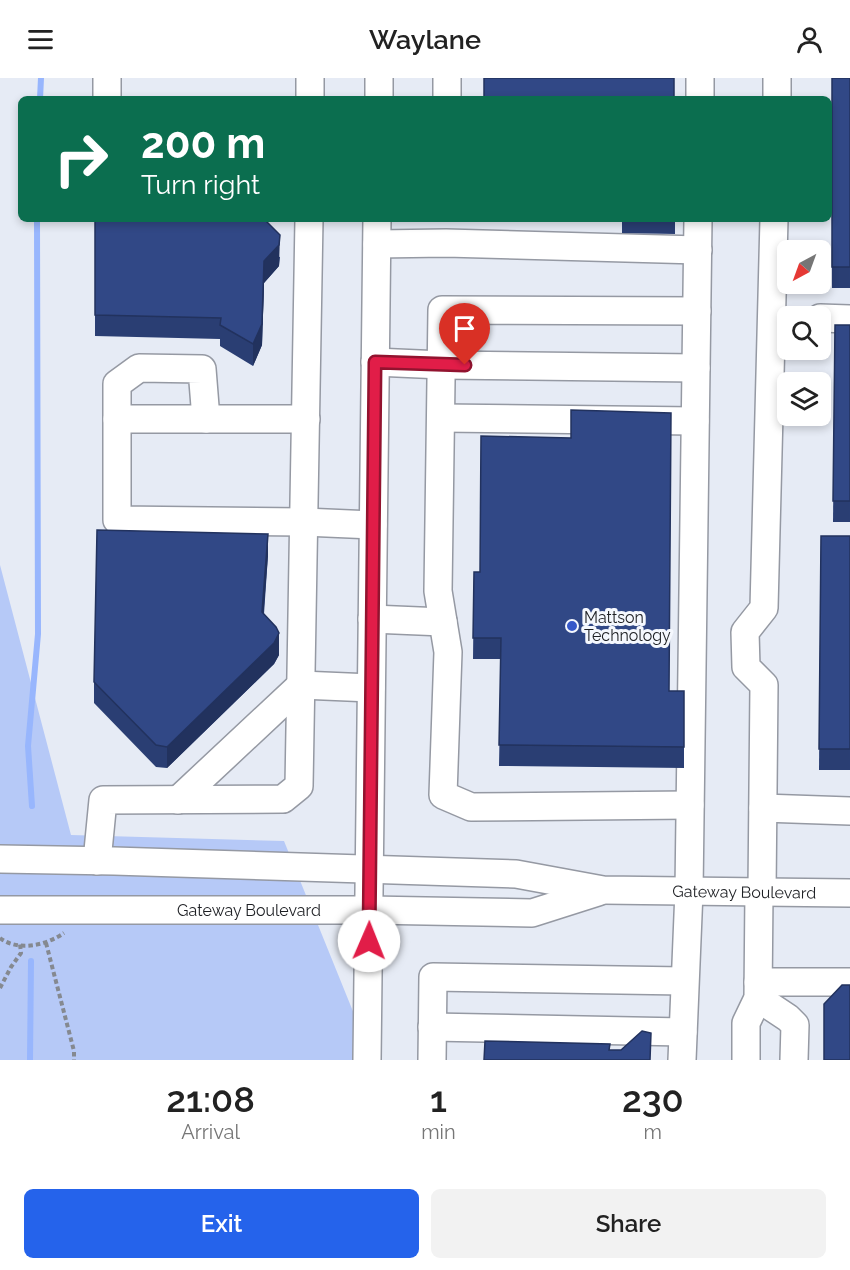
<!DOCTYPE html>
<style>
:root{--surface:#fff;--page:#f2f2f2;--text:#222;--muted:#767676;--accent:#2563eb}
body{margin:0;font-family:Raleway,sans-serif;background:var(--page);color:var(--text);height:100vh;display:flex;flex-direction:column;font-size:22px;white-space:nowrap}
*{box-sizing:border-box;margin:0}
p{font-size:20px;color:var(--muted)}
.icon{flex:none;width:33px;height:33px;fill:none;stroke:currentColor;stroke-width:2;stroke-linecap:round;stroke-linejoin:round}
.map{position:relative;height:982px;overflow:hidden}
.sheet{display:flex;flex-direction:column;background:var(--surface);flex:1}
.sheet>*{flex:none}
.hud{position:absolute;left:18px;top:18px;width:814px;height:126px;border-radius:9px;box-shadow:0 3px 9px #0003;background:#0b6e4f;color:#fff;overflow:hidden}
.needle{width:39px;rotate:221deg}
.fabs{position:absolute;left:777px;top:162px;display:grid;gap:12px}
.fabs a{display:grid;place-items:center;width:54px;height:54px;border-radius:9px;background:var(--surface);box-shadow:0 3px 9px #0003;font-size:30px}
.pin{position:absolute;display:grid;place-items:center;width:51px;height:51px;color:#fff;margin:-62px -26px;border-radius:50% 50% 50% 0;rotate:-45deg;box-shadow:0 0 6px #0007}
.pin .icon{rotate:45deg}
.me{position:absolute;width:66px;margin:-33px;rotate:1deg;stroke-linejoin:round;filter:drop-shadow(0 0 4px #0008)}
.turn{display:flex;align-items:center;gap:21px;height:126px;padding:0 24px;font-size:27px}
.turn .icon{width:78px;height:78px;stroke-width:2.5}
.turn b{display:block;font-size:42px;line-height:51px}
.eta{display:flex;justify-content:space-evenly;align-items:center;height:102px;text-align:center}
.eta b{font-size:36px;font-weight:600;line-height:42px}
.action{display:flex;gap:12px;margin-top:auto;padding:12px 24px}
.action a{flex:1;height:69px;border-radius:9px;background:var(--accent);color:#fff;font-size:24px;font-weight:600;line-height:69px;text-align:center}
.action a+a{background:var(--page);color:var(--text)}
header{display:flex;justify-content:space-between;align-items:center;height:78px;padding:0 24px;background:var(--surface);font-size:27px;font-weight:600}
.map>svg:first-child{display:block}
.green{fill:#b6c9f7}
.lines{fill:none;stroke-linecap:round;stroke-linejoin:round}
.stream{stroke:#98b6fd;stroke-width:6}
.minor-casing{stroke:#9599a3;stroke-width:30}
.path{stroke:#858990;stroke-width:4;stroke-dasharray:4.5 3;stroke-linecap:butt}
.minor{stroke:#fff;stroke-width:27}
.wall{fill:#2a3e73}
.shaded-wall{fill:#22325e}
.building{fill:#314886;stroke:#22325e;stroke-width:1.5}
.route-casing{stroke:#92132f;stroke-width:15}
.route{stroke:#e11d48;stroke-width:10}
.poi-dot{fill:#3658c9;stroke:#f5f8fe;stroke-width:2}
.labels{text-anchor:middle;stroke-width:6;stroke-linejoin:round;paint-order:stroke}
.poi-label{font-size:16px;fill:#1d1f23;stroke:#f5f8fe;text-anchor:start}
.street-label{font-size:16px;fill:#1d1f23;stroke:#f5f8fe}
</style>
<header><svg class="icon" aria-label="menu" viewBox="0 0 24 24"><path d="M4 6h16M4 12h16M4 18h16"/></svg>Waylane<svg class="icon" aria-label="person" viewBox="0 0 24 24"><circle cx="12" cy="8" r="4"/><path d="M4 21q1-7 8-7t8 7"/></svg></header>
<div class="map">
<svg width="850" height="982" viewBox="0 0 850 982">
<rect width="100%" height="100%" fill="#e6ebf5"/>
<!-- green -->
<polygon class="green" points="0,487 71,757 284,763 367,968 367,982 0,982"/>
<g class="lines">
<!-- stream -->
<g class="stream">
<polyline points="40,21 41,0"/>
<polyline points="32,728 28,668 38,556 37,141"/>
<polyline points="30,982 31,883"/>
</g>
<defs>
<g id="minor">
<polyline points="107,21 107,0"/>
<polyline points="310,21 310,0"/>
<polyline points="379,21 379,0"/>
<polyline points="447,21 447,0"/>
<polyline points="700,21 700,0"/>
<polyline points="777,21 777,0"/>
<polyline points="377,166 446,165 698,172"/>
<polyline points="820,240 850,241"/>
<polyline points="375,284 442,287 696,290"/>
<polyline points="441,340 695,343"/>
<polyline points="117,341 117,306 139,290 202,291 206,341"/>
<polyline points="306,341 117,341 117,442 304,444 373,447"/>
<polyline points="372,541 443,544"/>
<polyline points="178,722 301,607 371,610"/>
<polyline points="690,727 471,729 443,717 448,574 438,513 442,232 697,233"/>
<polyline points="763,730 850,733"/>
<path id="s1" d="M0 781 114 783 516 796 603 812 850 815"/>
<polyline points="97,783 103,722 283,721 299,708 309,141"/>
<polyline points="762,814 764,607 746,589 745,554 764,530 774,141"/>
<path id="s2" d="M0 832H370L532 835 598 814"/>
<polyline points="758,904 850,904"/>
<polyline points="758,920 788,940 795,947 794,982"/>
<polyline points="432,949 683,954"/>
<polyline points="367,982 377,141"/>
<polyline points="432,982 433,899 684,903"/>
<polyline points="682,982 689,813 698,141"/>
<polyline points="746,982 746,945 758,920 759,814"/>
</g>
</defs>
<!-- minor casing -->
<use href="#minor" class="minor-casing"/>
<!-- path -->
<g class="path">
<path d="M0 860C18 874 47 867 64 855"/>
<polyline points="46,865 74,973 74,982"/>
<polyline points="0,910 11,889 21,875 20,866"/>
</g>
<!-- minor -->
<use href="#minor" class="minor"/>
</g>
<!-- wall -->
<g class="wall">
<rect x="832" y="0" width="18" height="210"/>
<polygon points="95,141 280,179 279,188 264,205 262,267 253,288 220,268 220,261 95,258"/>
<polygon points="622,141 675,141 675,156 622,155"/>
<polygon points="835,247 850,247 850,444 833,444"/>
<polygon points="821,458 850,458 850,692 819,692"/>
<polygon points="268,477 264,536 279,577 274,586 167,690 156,689 94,625 94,604"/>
<polygon points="474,494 669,613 684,613 684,690 499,688 501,581 473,581"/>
</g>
<!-- shaded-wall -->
<g class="shaded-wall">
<polygon points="280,157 279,188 264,205 262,267 253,288 253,266 264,183"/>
<polygon points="268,456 268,477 262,555 262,534"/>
<polygon points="279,555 279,577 274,586 167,690 167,669"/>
</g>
<!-- building -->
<g class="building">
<rect x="484" y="0" width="190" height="21"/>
<rect x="832" y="0" width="18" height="189"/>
<polygon points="95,141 264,141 280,157 279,167 264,183 262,246 253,266 220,247 221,240 95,237"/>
<polygon points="835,247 850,247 850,423 833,423"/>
<polygon points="571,332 671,335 669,613 684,613 684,669 499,667 501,560 473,560 474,494 480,494 481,358 571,360"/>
<polygon points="97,452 268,456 262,534 276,549 279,555 274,565 167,669 156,667 94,604"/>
<polygon points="821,458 850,458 850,671 819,671"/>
<polygon points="842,907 850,907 850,982 824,982 824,926"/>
<polygon points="642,953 651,955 650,982 484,982 485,963 610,966 609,972 621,972"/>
</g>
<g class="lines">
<defs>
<polyline id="route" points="369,863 375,284 465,287"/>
</defs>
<!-- route casing -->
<use href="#route" class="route-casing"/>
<!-- route -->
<use href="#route" class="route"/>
</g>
<!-- markers -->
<circle class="poi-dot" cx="572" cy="548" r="6"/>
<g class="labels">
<!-- poi labels -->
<g class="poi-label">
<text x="584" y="545">Mattson<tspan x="584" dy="18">Technology</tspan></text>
</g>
<!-- street labels -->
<g class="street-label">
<text dy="6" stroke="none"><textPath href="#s1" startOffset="746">Gateway Boulevard</textPath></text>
<text dy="6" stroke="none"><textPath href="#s2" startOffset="249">Gateway Boulevard</textPath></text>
</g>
</g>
</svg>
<div class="fabs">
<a><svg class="needle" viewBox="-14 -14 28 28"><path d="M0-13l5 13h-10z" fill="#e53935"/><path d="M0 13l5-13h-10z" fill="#767676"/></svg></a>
<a><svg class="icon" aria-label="search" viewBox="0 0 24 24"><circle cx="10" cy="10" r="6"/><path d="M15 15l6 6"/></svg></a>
<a><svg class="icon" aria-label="layers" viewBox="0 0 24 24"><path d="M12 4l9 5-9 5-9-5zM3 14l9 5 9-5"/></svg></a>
</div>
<div class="pin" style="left:465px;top:287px;background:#d93025"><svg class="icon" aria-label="arrive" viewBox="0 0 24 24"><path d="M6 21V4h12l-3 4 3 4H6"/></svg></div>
<svg class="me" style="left:369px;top:863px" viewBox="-20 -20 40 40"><circle r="19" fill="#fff"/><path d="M0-13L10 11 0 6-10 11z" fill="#e11d48"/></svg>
<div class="hud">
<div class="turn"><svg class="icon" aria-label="right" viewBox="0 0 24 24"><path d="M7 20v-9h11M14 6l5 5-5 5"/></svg><div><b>200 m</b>Turn right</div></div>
</div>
</div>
<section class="sheet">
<div class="eta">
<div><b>21:08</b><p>Arrival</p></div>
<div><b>1</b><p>min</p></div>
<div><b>230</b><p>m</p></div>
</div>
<div class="action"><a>Exit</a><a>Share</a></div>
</section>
